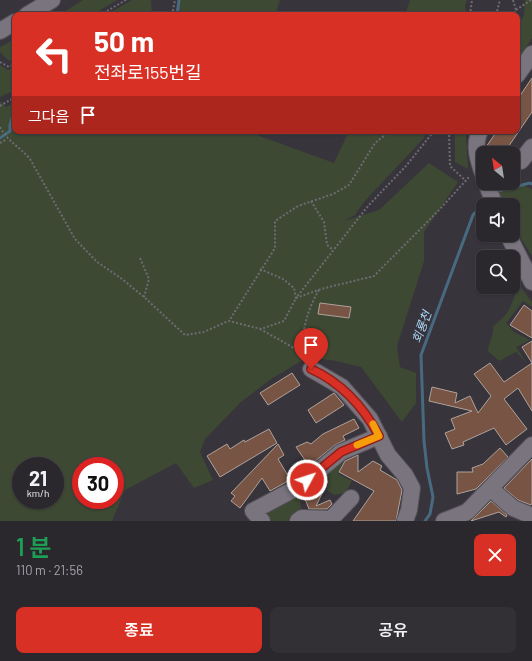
<!DOCTYPE html>
<html lang="ko">
<meta charset="utf-8">
<style>
:root{--surface:#2a272d;--page:#322f35;--text:#f1f3f6;--muted:#a5a5aa;--line:#464449;--accent:#d93025}
body{margin:0;font-family:Barlow,"Noto Sans KR",sans-serif;background:var(--page);color:var(--text);height:100vh;display:flex;flex-direction:column;font-size:15px;white-space:nowrap}
*{box-sizing:border-box;margin:0}
p{font-size:13px;color:var(--muted)}
.icon{flex:none;width:22px;height:22px;fill:none;stroke:currentColor;stroke-width:2;stroke-linecap:round;stroke-linejoin:round}
.map{position:relative;height:521px;overflow:hidden}
.panel{display:flex;flex-direction:column;background:var(--surface);flex:1}
.panel>*{flex:none}
.hud{position:absolute;left:12px;top:12px;width:508px;height:122px;border-radius:8px;box-shadow:0 1px 3px #0004,0 0 0 1px var(--line);background:#d93025;color:#fff;overflow:hidden}
.needle{width:26px;rotate:330deg}
.controls{position:absolute;left:476px;top:146px;display:grid;gap:8px}
.controls a{display:grid;place-items:center;width:44px;height:44px;border-radius:8px;background:var(--surface);box-shadow:0 1px 3px #0004,0 0 0 1px var(--line);font-size:20px}
.speed{position:absolute;left:12px;top:457px;display:flex;gap:8px;font-size:20px;font-weight:700;text-align:center}
.speed>*{display:grid;place-content:center;width:52px;height:52px;border-radius:50%;background:var(--surface);box-shadow:0 1px 3px #0004,0 0 0 1px var(--line);line-height:1}
.speed small{font-size:10px;font-weight:400}
.speed .limit{border:6px solid #d22;background:#fff;color:#111}
.pin{position:absolute;display:grid;place-items:center;width:34px;height:34px;color:#fff;margin:-41px -17px;border-radius:50% 50% 50% 0;rotate:-45deg;box-shadow:0 0 4px #0007}
.pin .icon{rotate:45deg}
.me{position:absolute;width:44px;margin:-22px;rotate:50deg;stroke-linejoin:round;filter:drop-shadow(0 0 3px #0008)}
.turn{display:flex;align-items:center;gap:14px;height:84px;padding:0 16px;font-size:18px}
.turn .icon{width:52px;height:52px;stroke-width:2.5}
.turn b{display:block;font-size:28px;line-height:34px}
.then{display:flex;align-items:center;height:38px;padding:0 16px;background:#0003;gap:8px;font-size:15px}
.round{display:grid;place-items:center;flex:none;width:42px;height:42px;border-radius:8px;background:var(--page)}
.headline{display:flex;align-items:center;justify-content:space-between;height:68px;padding:0 16px}
h1{font-size:24px;font-weight:600;line-height:30px;color:#1e9e55}
.primary-button{display:flex;gap:8px;margin-top:auto;padding:8px 16px}
.primary-button a{flex:1;height:46px;border-radius:8px;background:var(--accent);color:#fff;font-size:16px;font-weight:600;line-height:46px;text-align:center}
.primary-button a+a{background:var(--page);color:var(--text)}
.map>svg:first-child{display:block}
.green{fill:#3d4933;fill-rule:evenodd}
.lines{fill:none;stroke-linecap:round;stroke-linejoin:round}
.stream{stroke:#476a80;stroke-width:3}
.building{fill:#775443;stroke:#aea29c}
.minor-casing{stroke:#555058;stroke-width:18}
.path{stroke:#6e6b72;stroke-width:2;stroke-dasharray:2 2;stroke-linecap:butt}
.minor{stroke:#79747d;stroke-width:16}
.route-casing{stroke:#8d1f18;stroke-width:10}
.route{stroke:#d93025;stroke-width:7}
.slow{stroke:#f59e0b;stroke-width:7}
.labels{text-anchor:middle;stroke-width:3;stroke-linejoin:round;paint-order:stroke}
.water-label{font-size:12px;font-style:italic;fill:#abdbfb;stroke:#38343c}
</style>
<div class="map">
<svg width="532" height="521" viewBox="0 0 532 521">
<rect width="100%" height="100%" fill="#38343c"/>
<!-- green -->
<g class="green">
<polygon points="83,0 117,0 92,15 59,15"/>
<polygon points="132,0 151,0 152,15 106,15"/>
<polygon points="180,0 280,0 275,15 176,15"/>
<polygon points="410,0 467,0 465,5 466,15 405,15"/>
<polygon points="525,0 532,0 532,38 517,61 517,27 524,15"/>
<polygon points="15,39 15,58 9,61 0,52 0,47"/>
<polygon points="0,65 8,70 15,67 15,90 0,97"/>
<path d="M0 101 6 107 15 103V131H246L334 163 349 131H427L423 139 364 202 355 215 344 221 379 210 429 163 458 182 424 232V261L397 346 400 367 416 373V403L402 422 361 367 336 361 308 357 271 379 241 402 205 439 200 452 213 480 194 488 176 463 125 490 112 521H0ZM21 466H55V500H21ZM81 466H115V500H81Z"/>
<polygon points="455,131 470,131 466,136 468,169 455,162"/>
<polygon points="513,181 532,189 532,256 513,226 513,205 502,205 494,183 513,183"/>
<path d="M519 285 532 302V307L523 301 506 323 514 332 530 340 516 347 526 362 516 352 499 361 488 351C489 341 494 335 493 326 513 311 510 305 519 285Z"/>
<polygon points="344,451 344,460 338,474 352,481 345,493 334,495 327,490 329,478 319,473"/>
<polygon points="299,488 301,510 290,521 265,521 257,511"/>
</g>
<g class="lines">
<!-- stream -->
<g class="stream">
<polyline points="177,15 179,0"/>
<polyline points="0,138 10,131 10,125 15,109"/>
<polyline points="494,192 530,183 532,184"/>
<polyline points="425,521 430,514 433,497 427,468 424,441 421,355 473,215 488,199"/>
</g>
</g>
<!-- building -->
<g class="building">
<polygon points="532,78 532,112 504,153 494,153 486,147 497,131 517,131 517,100"/>
<polygon points="320,303 351,307 349,318 318,314"/>
<polygon points="524,305 532,311 532,338 510,325"/>
<polygon points="532,341 532,411 518,388 504,399 527,429 506,445 494,428 463,442 464,445 452,449 445,433 455,429 451,419 472,411 429,401 432,387 457,393 455,403 470,396 478,413 491,396 474,374 490,363 504,382 532,363 522,347"/>
<polygon points="292,373 300,385 268,405 260,393"/>
<polygon points="334,393 344,405 316,423 308,410"/>
<polygon points="354,419 359,428 343,436 345,440 335,445 309,466 296,447 307,442 311,444 323,434"/>
<polygon points="269,429 277,443 220,477 207,456 227,444 230,449 244,440 245,442"/>
<polygon points="278,444 284,455 278,459 287,474 293,471 297,476 270,491 262,478 240,508 231,501 235,496 231,493"/>
<polygon points="500,448 508,457 476,489 457,494 457,472 473,472 472,468 483,464"/>
<polygon points="358,455 358,472 373,461 382,466 380,470 397,480 402,490 396,521 353,521 374,491 339,472 345,461"/>
<polygon points="532,459 532,503 531,505 518,500 504,488"/>
<polygon points="323,479 328,481 316,506 330,500 332,504 327,509 309,509 305,499 303,498 305,494"/>
<polygon points="491,501 507,515 506,517 499,512 471,521"/>
</g>
<g class="lines">
<defs>
<g id="minor">
<polyline points="27,15 52,0"/>
<polyline points="0,31 15,22"/>
<polyline points="517,75 532,54"/>
<path d="M480 131C473 145 478 160 483 174"/>
<polyline points="521,161 532,147"/>
<polyline points="486,183 495,205"/>
<polyline points="508,235 532,282"/>
<polyline points="311,369 342,387 370,419 388,455 405,475 412,488 409,510 405,521"/>
<polyline points="491,489 513,508 532,516"/>
<polyline points="262,521 253,511 300,486 341,452 379,436"/>
<polyline points="298,521 302,518 331,519 351,498"/>
<polyline points="444,521 467,512 532,445"/>
</g>
</defs>
<!-- minor casing -->
<use href="#minor" class="minor-casing"/>
<!-- path -->
<g class="path">
<polyline points="513,0 516,10 513,15"/>
<polyline points="516,10 531,0"/>
<polyline points="100,15 126,0"/>
<polyline points="172,15 175,0"/>
<polyline points="470,15 472,0"/>
<polyline points="496,15 500,0"/>
<polyline points="0,62 9,67 15,64"/>
<polyline points="0,106 15,97"/>
<path d="M0 127C8 142 19 146 30 159L75 239 97 262 122 279 144 297 185 335 204 332 228 321"/>
<polyline points="390,131 375,143 349,185 333,194 298,206 275,221 275,248 229,321 261,329 284,321 296,298 321,289 374,276 440,209 470,176"/>
<polyline points="449,131 450,166 466,181"/>
<polyline points="0,143 7,139"/>
<polyline points="311,201 324,222 327,245 333,250"/>
<polyline points="140,258 149,279 144,297"/>
<polyline points="260,269 283,279 294,288 296,298 368,206 406,166 434,131"/>
<polyline points="260,329 303,353 305,357"/>
<path d="M303 353C301 332 308 308 319 290"/>
</g>
<!-- minor -->
<use href="#minor" class="minor"/>
</g>
<g class="lines">
<defs>
<path id="route" d="M307 480 341 452 379 436C363 406 342 383 311 369"/>
</defs>
<!-- route casing -->
<use href="#route" class="route-casing"/>
<!-- route -->
<use href="#route" class="route"/>
<!-- slow -->
<polyline class="slow" points="357,445 379,436 373,424"/>
</g>
<g class="labels">
<!-- water labels -->
<g class="water-label">
<text transform="translate(422 327) rotate(-70)" y="4">회룡천</text>
</g>
</g>
</svg>
<div class="controls">
<a><svg class="needle" viewBox="-14 -14 28 28"><path d="M0-13l5 13h-10z" fill="#e53935"/><path d="M0 13l5-13h-10z" fill="#a5a5aa"/></svg></a>
<a><svg class="icon" aria-label="sound" viewBox="0 0 24 24"><path d="M4 9h4l5-4v14l-5-4H4zM17 9q2 3 0 6"/></svg></a>
<a><svg class="icon" aria-label="search" viewBox="0 0 24 24"><circle cx="10" cy="10" r="6"/><path d="M15 15l6 6"/></svg></a>
</div>
<div class="speed"><div>21<small>km/h</small></div><div class="limit">30</div></div>
<div class="pin" style="left:311px;top:369px;background:#d93025"><svg class="icon" aria-label="arrive" viewBox="0 0 24 24"><path d="M6 21V4h12l-3 4 3 4H6"/></svg></div>
<svg class="me" style="left:307px;top:480px" viewBox="-20 -20 40 40"><circle r="17" fill="#d93025" stroke="#fff" stroke-width="3"/><path d="M0-11L8 9 0 5-8 9z" fill="#fff"/></svg>
<div class="hud">
<div class="turn"><svg class="icon" aria-label="left" viewBox="0 0 24 24"><path d="M17 20v-9H6M10 6l-5 5 5 5"/></svg><div><b>50 m</b>전좌로155번길</div></div>
<div class="then">그다음<svg class="icon" aria-label="arrive" viewBox="0 0 24 24"><path d="M6 21V4h12l-3 4 3 4H6"/></svg></div>
</div>
</div>
<section class="panel">
<div class="headline"><div><h1>1 분</h1><p>110 m · 21:56</p></div><a class="round" style="background:#d93025;color:#fff"><svg class="icon" aria-label="close" viewBox="0 0 24 24"><path d="M6 6l12 12M18 6L6 18"/></svg></a></div>
<div class="primary-button"><a>종료</a><a>공유</a></div>
</section>
